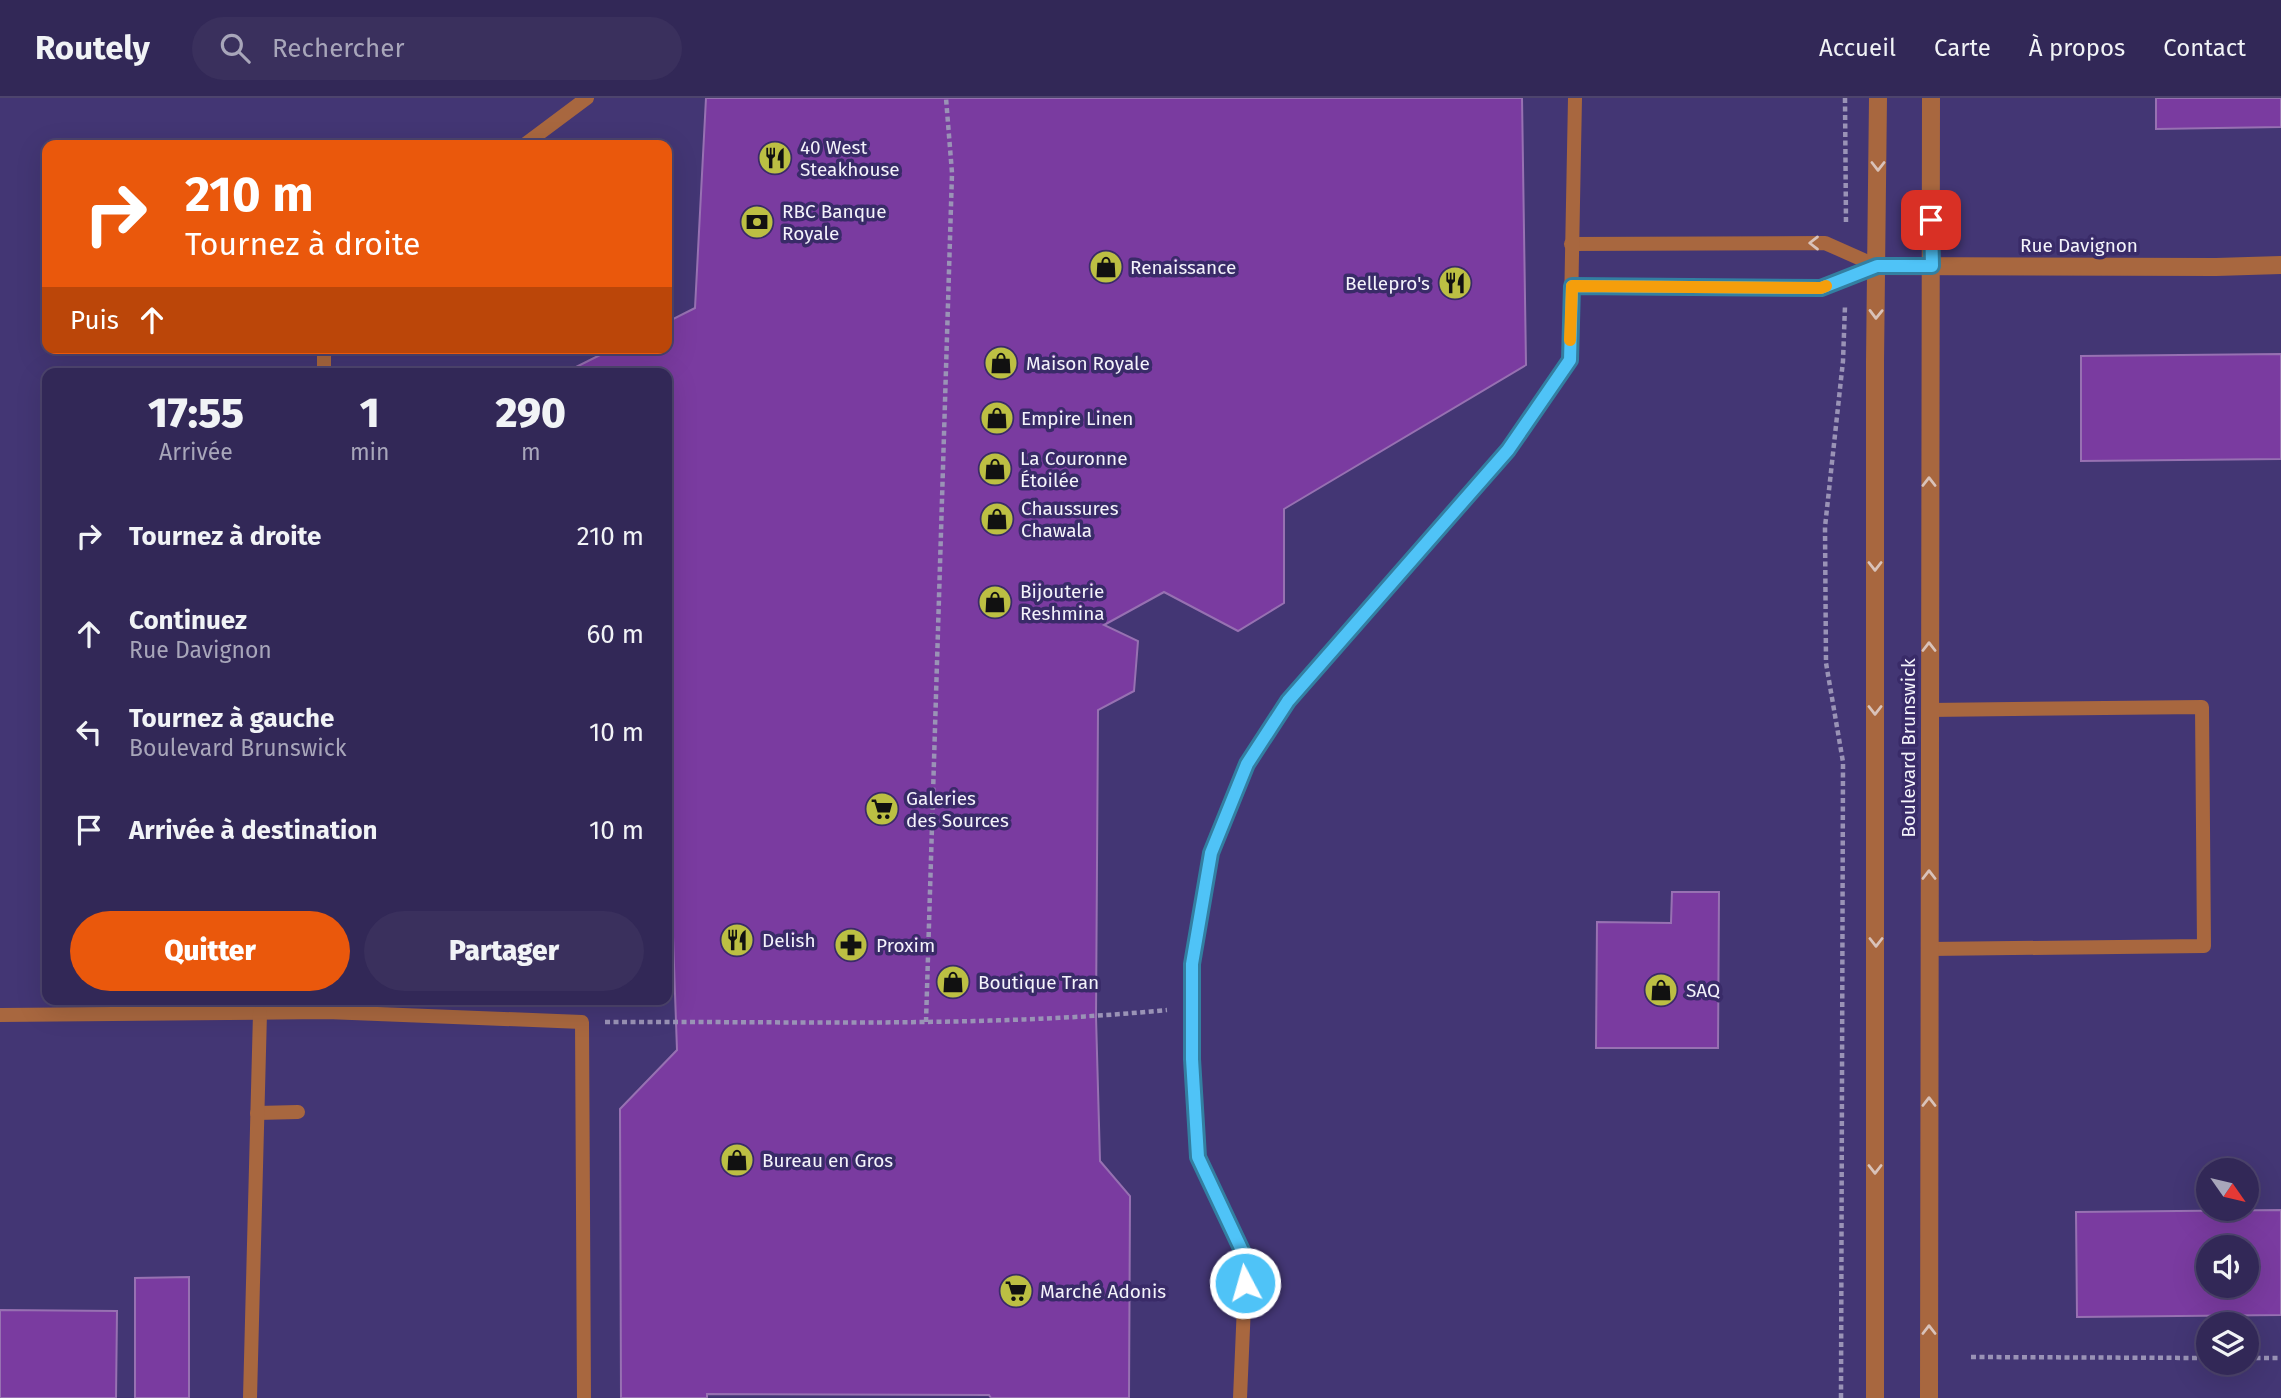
<!DOCTYPE html>
<html lang="fr">
<meta charset="utf-8">
<style>
:root{--surface:#322857;--page:#3a305d;--text:#f1f3f6;--muted:#a8a6ba;--line:#4d446d;--accent:#ea580c}
body{margin:0;font-family:"Fira Sans",sans-serif;background:var(--page);color:var(--text);height:100vh;display:flex;flex-direction:column;font-size:26px;white-space:nowrap}
*{box-sizing:border-box;margin:0}
p{font-size:23px;color:var(--muted)}
.icon{flex:none;width:38px;height:38px;fill:none;stroke:currentColor;stroke-width:2;stroke-linecap:round;stroke-linejoin:round}
.map{position:relative;flex:1;overflow:hidden}
.sheet{position:absolute;left:42px;top:270px;width:630px;height:637px;display:flex;flex-direction:column;background:var(--surface);border-radius:14px;box-shadow:0 7px 28px #0002,0 0 0 2px var(--line)}
.sheet>*{flex:none}
.top-card{position:absolute;left:42px;top:42px;width:630px;height:214px;border-radius:14px;box-shadow:0 7px 28px #0002,0 0 0 2px var(--line);background:#ea580c;color:#fff;overflow:hidden}
.needle{width:46px;rotate:124deg}
.buttons{position:absolute;left:2196px;top:1060px;display:grid;gap:14px}
.buttons a{display:grid;place-items:center;width:63px;height:63px;border-radius:50%;background:var(--surface);box-shadow:0 7px 28px #0002,0 0 0 2px var(--line);font-size:35px}
.pin{position:absolute;display:grid;place-items:center;width:60px;height:60px;color:#fff;margin:-30px;border-radius:14px;box-shadow:0 4px 10px #0006}
.me{position:absolute;width:77px;margin:-38px;rotate:354deg;stroke-linejoin:round;filter:drop-shadow(0 0 5px #0008)}
.turn{display:flex;align-items:center;gap:24px;height:147px;padding:0 28px;font-size:32px}
.turn .icon{width:91px;height:91px;stroke-width:2.5}
.turn b{display:block;font-size:49px;line-height:60px}
.then{display:flex;align-items:center;height:66px;padding:0 28px;background:#0003;gap:14px;font-size:26px}
.eta{display:flex;justify-content:space-evenly;align-items:center;height:119px;text-align:center}
.eta b{font-size:42px;font-weight:800;line-height:49px}
.button{display:flex;gap:14px;margin-top:auto;padding:14px 28px}
.button a{flex:1;height:80px;border-radius:42px;background:var(--accent);color:#fff;font-size:28px;font-weight:800;line-height:80px;text-align:center}
.button a+a{background:var(--page);color:var(--text)}
ul{padding:0;list-style:none}
li{display:flex;align-items:center;gap:21px;height:98px;padding:0 28px}
li div{flex:1}
li b{display:block;font-size:26px}
li em{font-style:normal}
header{display:flex;align-items:center;gap:42px;box-sizing:border-box;height:98px;padding:0 35px;background:var(--surface);border-bottom:2px solid var(--line)}
header strong{font-size:33px}
nav{display:flex;gap:38px;margin-inline-start:auto;font-size:24px}
.search{width:490px;height:63px;background:var(--page);display:flex;align-items:center;gap:18px;box-sizing:border-box;padding:0 24px;border-radius:38px;color:var(--muted);font-size:26px}
.map>svg:first-child{display:block}
.building{fill:#7a3ba0;stroke:#9771b2;stroke-width:2;fill-rule:evenodd}
.lines{fill:none;stroke-linecap:round;stroke-linejoin:round}
.path{stroke:#9a93b6;stroke-width:4.5;stroke-dasharray:5 3.5;stroke-linecap:butt}
.service{stroke:#a8673f;stroke-width:14}
.minor{stroke:#a8673f;stroke-width:18}
.tertiary{stroke:#a8673f;stroke-width:18}
.oneway{stroke:#d9c2b9}
.route-casing{stroke:#337fa1;stroke-width:18}
.route{stroke:#4fc3f7;stroke-width:12}
.slow{stroke:#f59e0b;stroke-width:12}
.labels{text-anchor:middle;stroke-width:7;stroke-linejoin:round;paint-order:stroke}
.poi-label{font-size:19px;fill:#f4f3fb;stroke:#392b68;text-anchor:start}
.street-label{font-size:19px;fill:#f4f3fb;stroke:#392b68}
</style>
<header>
<strong>Routely</strong>
<div class="search"><svg class="icon" aria-label="search" viewBox="0 0 24 24"><circle cx="10" cy="10" r="6"/><path d="M15 15l6 6"/></svg>Rechercher</div>
<nav><a>Accueil</a><a>Carte</a><a>À propos</a><a>Contact</a></nav>
</header>
<div class="map">
<svg width="2281" height="1300" viewBox="0 0 2281 1300">
<rect width="100%" height="100%" fill="#433674"/>
<!-- building -->
<g class="building">
<polygon points="706,0 1522,0 1526,267 1284,411 1284,505 1238,533 1164,494 1104,527 1138,543 1134,593 1098,612 1096,919 1100,1063 1130,1098 1129,1300 991,1300 989,1297 707,1296 707,1300 621,1300 620,1011 677,952 672,810 667,810 667,275 564,275 614,250 667,250 667,224 695,210"/>
<polygon points="2156,0 2281,0 2281,29 2156,31"/>
<polygon points="2281,256 2281,361 2081,363 2081,258"/>
<polygon points="1672,794 1719,794 1718,950 1596,950 1597,824 1671,825"/>
<path d="M2281 1112V1217L2077 1219 2076 1114ZM2208 1150H2247V1188H2208Z"/>
<polygon points="189,1179 189,1300 135,1300 135,1180"/>
<polygon points="0,1212 117,1213 116,1300 0,1300"/>
</g>
<g class="lines">
<!-- path -->
<g class="path">
<polyline points="1845,0 1846,126"/>
<path d="M605 924C793 923 980 930 1167 912"/>
<polyline points="926,924 952,75 946,0"/>
<polyline points="1971,1259 2208,1260"/>
<polyline points="2247,1260 2281,1260"/>
<polyline points="1841,1300 1843,664 1826,565 1825,429 1843,263 1845,208"/>
</g>
<!-- service -->
<g class="service">
<polyline points="524,47 587,0"/>
<polyline points="1571,146 1825,145 1877,168"/>
<polyline points="1572,188 1821,190 1877,168"/>
<polyline points="324,250 324,275"/>
<polyline points="1929,851 2204,848 2202,609 1929,612"/>
<polyline points="0,917 327,914 582,924 584,1300"/>
<polyline points="257,1015 298,1014"/>
<polyline points="250,1300 260,915"/>
<polyline points="1240,1300 1246,1161 1198,1059 1192,961 1193,866 1211,755 1247,666 1288,603 1508,352 1570,262 1575,0"/>
</g>
<!-- minor -->
<polyline class="minor" points="1877,168 2216,169 2281,167"/>
<!-- tertiary -->
<g class="tertiary">
<polyline points="1875,1300 1875,263 1878,0"/>
<polyline points="1929,1300 1931,0"/>
</g>
</g>
<!-- one-way arrows -->
<defs><path id="oneway-chevron" d="M-2-3.5L2.5 0L-2 3.5" fill="none" stroke-width="1.6" stroke-linecap="round" stroke-linejoin="round" transform="scale(1.75)"/></defs>
<g class="oneway">
<use href="#oneway-chevron" transform="translate(1878 68) rotate(90)"/>
<use href="#oneway-chevron" transform="translate(1814 145) rotate(-180)"/>
<use href="#oneway-chevron" transform="translate(1876 216) rotate(91)"/>
<use href="#oneway-chevron" transform="translate(1929 384) rotate(-90)"/>
<use href="#oneway-chevron" transform="translate(1875 468) rotate(90)"/>
<use href="#oneway-chevron" transform="translate(1929 549) rotate(-90)"/>
<use href="#oneway-chevron" transform="translate(1875 612) rotate(90)"/>
<use href="#oneway-chevron" transform="translate(1929 777) rotate(-90)"/>
<use href="#oneway-chevron" transform="translate(1876 844) rotate(90)"/>
<use href="#oneway-chevron" transform="translate(1929 1004) rotate(-90)"/>
<use href="#oneway-chevron" transform="translate(1875 1071) rotate(90)"/>
<use href="#oneway-chevron" transform="translate(1929 1232) rotate(-90)"/>
</g>
<g class="lines">
<defs>
<polyline id="route" points="1245,1185 1246,1161 1198,1059 1192,961 1192,866 1211,755 1247,666 1288,603 1508,352 1570,262 1572,188 1821,190 1877,168 1932,168 1931,122"/>
</defs>
<!-- route casing -->
<use href="#route" class="route-casing"/>
<!-- route -->
<use href="#route" class="route"/>
<!-- slow -->
<polyline class="slow" points="1570,242 1572,188 1821,190 1826,188"/>
</g>
<!-- icons -->
<defs>
<symbol id="restaurant-disc" viewBox="-11 -11 22 22"><circle r="9.5" fill="#bcbf43" stroke="#392b68"/><path d="M-5-6h1v4h1v-4h1v4h1v-4h1v5L-1.5 .5V6h-2V.5L-5-1ZM5-6V6H3V1.5H1.5Q1.5-4 5-6Z" fill="#111"/></symbol>
<symbol id="bank-disc" viewBox="-11 -11 22 22"><circle r="9.5" fill="#bcbf43" stroke="#392b68"/><path d="M-6-4H6V4H-6ZM0-2.3a2.3 2.3 0 1 0 0 4.6a2.3 2.3 0 1 0 0-4.6Z" fill="#111"/></symbol>
<symbol id="shop-disc" viewBox="-11 -11 22 22"><circle r="9.5" fill="#bcbf43" stroke="#392b68"/><path d="M-5-2.5h2.3a2.7 3.5 0 0 1 5.4 0H5L5.5 6h-11ZM-1.5-2.5h3a1.5 2.3 0 0 0-3 0Z" fill="#111"/></symbol>
<symbol id="supermarket-disc" viewBox="-11 -11 22 22"><circle r="9.5" fill="#bcbf43" stroke="#392b68"/><path d="M-6-5.5h2.5l.6 2H6L4.5 2H-2.5L-4.4-4H-6ZM-1.5 3.2a1.3 1.3 0 1 0 .1 0ZM3 3.2a1.3 1.3 0 1 0 .1 0Z" fill="#111"/></symbol>
<symbol id="pharmacy-disc" viewBox="-11 -11 22 22"><circle r="9.5" fill="#bcbf43" stroke="#392b68"/><path d="M-2-6h4v4h4v4h-4v4h-4v-4h-4v-4h4Z" fill="#111"/></symbol>
</defs>
<g fill-rule="evenodd">
<use href="#restaurant-disc" x="756" y="41" width="38" height="38"/>
<use href="#bank-disc" x="738" y="105" width="38" height="38"/>
<use href="#shop-disc" x="1087" y="150" width="38" height="38"/>
<use href="#restaurant-disc" x="1436" y="166" width="38" height="38"/>
<use href="#shop-disc" x="982" y="246" width="38" height="38"/>
<use href="#shop-disc" x="978" y="301" width="38" height="38"/>
<use href="#shop-disc" x="976" y="352" width="38" height="38"/>
<use href="#shop-disc" x="978" y="402" width="38" height="38"/>
<use href="#shop-disc" x="976" y="485" width="38" height="38"/>
<use href="#supermarket-disc" x="863" y="692" width="38" height="38"/>
<use href="#restaurant-disc" x="718" y="823" width="38" height="38"/>
<use href="#pharmacy-disc" x="832" y="828" width="38" height="38"/>
<use href="#shop-disc" x="934" y="865" width="38" height="38"/>
<use href="#shop-disc" x="1642" y="873" width="38" height="38"/>
<use href="#shop-disc" x="718" y="1043" width="38" height="38"/>
<use href="#supermarket-disc" x="997" y="1174" width="38" height="38"/>
</g>
<g class="labels">
<!-- poi labels -->
<g class="poi-label">
<text x="800" y="56">40 West<tspan x="800" dy="22">Steakhouse</tspan></text>
<text x="782" y="120">RBC Banque<tspan x="782" dy="22">Royale</tspan></text>
<text x="1130" y="176">Renaissance</text>
<text x="1430" y="192" text-anchor="end">Bellepro's</text>
<text x="1026" y="272">Maison Royale</text>
<text x="1021" y="327">Empire Linen</text>
<text x="1020" y="367">La Couronne<tspan x="1020" dy="22">Étoilée</tspan></text>
<text x="1021" y="417">Chaussures<tspan x="1021" dy="22">Chawala</tspan></text>
<text x="1020" y="500">Bijouterie<tspan x="1020" dy="22">Reshmina</tspan></text>
<text x="906" y="707">Galeries<tspan x="906" dy="22">des Sources</tspan></text>
<text x="762" y="849">Delish</text>
<text x="876" y="854">Proxim</text>
<text x="978" y="891">Boutique Tran</text>
<text x="1686" y="899">SAQ</text>
<text x="762" y="1069">Bureau en Gros</text>
<text x="1040" y="1200">Marché Adonis</text>
</g>
<!-- street labels -->
<g class="street-label">
<text x="2079" y="154">Rue Davignon</text>
<text transform="translate(1908 650) rotate(-90)" y="7">Boulevard Brunswick</text>
</g>
</g>
</svg>
<div class="buttons">
<a><svg class="needle" viewBox="-14 -14 28 28"><path d="M0-13l5 13h-10z" fill="#e53935"/><path d="M0 13l5-13h-10z" fill="#a8a6ba"/></svg></a>
<a><svg class="icon" aria-label="sound" viewBox="0 0 24 24"><path d="M4 9h4l5-4v14l-5-4H4zM17 9q2 3 0 6"/></svg></a>
<a><svg class="icon" aria-label="layers" viewBox="0 0 24 24"><path d="M12 4l9 5-9 5-9-5zM3 14l9 5 9-5"/></svg></a>
</div>
<div class="pin" style="left:1931px;top:122px;background:#d93025"><svg class="icon" aria-label="arrive" viewBox="0 0 24 24"><path d="M6 21V4h12l-3 4 3 4H6"/></svg></div>
<svg class="me" style="left:1245px;top:1185px" viewBox="-20 -20 40 40"><circle r="17" fill="#4fc3f7" stroke="#fff" stroke-width="3"/><path d="M0-11L8 9 0 5-8 9z" fill="#fff"/></svg>
<div class="top-card">
<div class="turn"><svg class="icon" aria-label="right" viewBox="0 0 24 24"><path d="M7 20v-9h11M14 6l5 5-5 5"/></svg><div><b>210 m</b>Tournez à droite</div></div>
<div class="then">Puis<svg class="icon" aria-label="ahead" viewBox="0 0 24 24"><path d="M12 20V5M6 11l6-6 6 6"/></svg></div>
</div>
<section class="sheet">
<div class="eta">
<div><b>17:55</b><p>Arrivée</p></div>
<div><b>1</b><p>min</p></div>
<div><b>290</b><p>m</p></div>
</div>
<ul>
<li><svg class="icon" aria-label="right" viewBox="0 0 24 24"><path d="M7 20v-9h11M14 6l5 5-5 5"/></svg><div><b>Tournez à droite</b></div><em>210 m</em></li>
<li><svg class="icon" aria-label="ahead" viewBox="0 0 24 24"><path d="M12 20V5M6 11l6-6 6 6"/></svg><div><b>Continuez</b><p>Rue Davignon</p></div><em>60 m</em></li>
<li><svg class="icon" aria-label="left" viewBox="0 0 24 24"><path d="M17 20v-9H6M10 6l-5 5 5 5"/></svg><div><b>Tournez à gauche</b><p>Boulevard Brunswick</p></div><em>10 m</em></li>
<li><svg class="icon" aria-label="arrive" viewBox="0 0 24 24"><path d="M6 21V4h12l-3 4 3 4H6"/></svg><div><b>Arrivée à destination</b></div><em>10 m</em></li>
</ul>
<div class="button"><a>Quitter</a><a>Partager</a></div>
</section>
</div>
